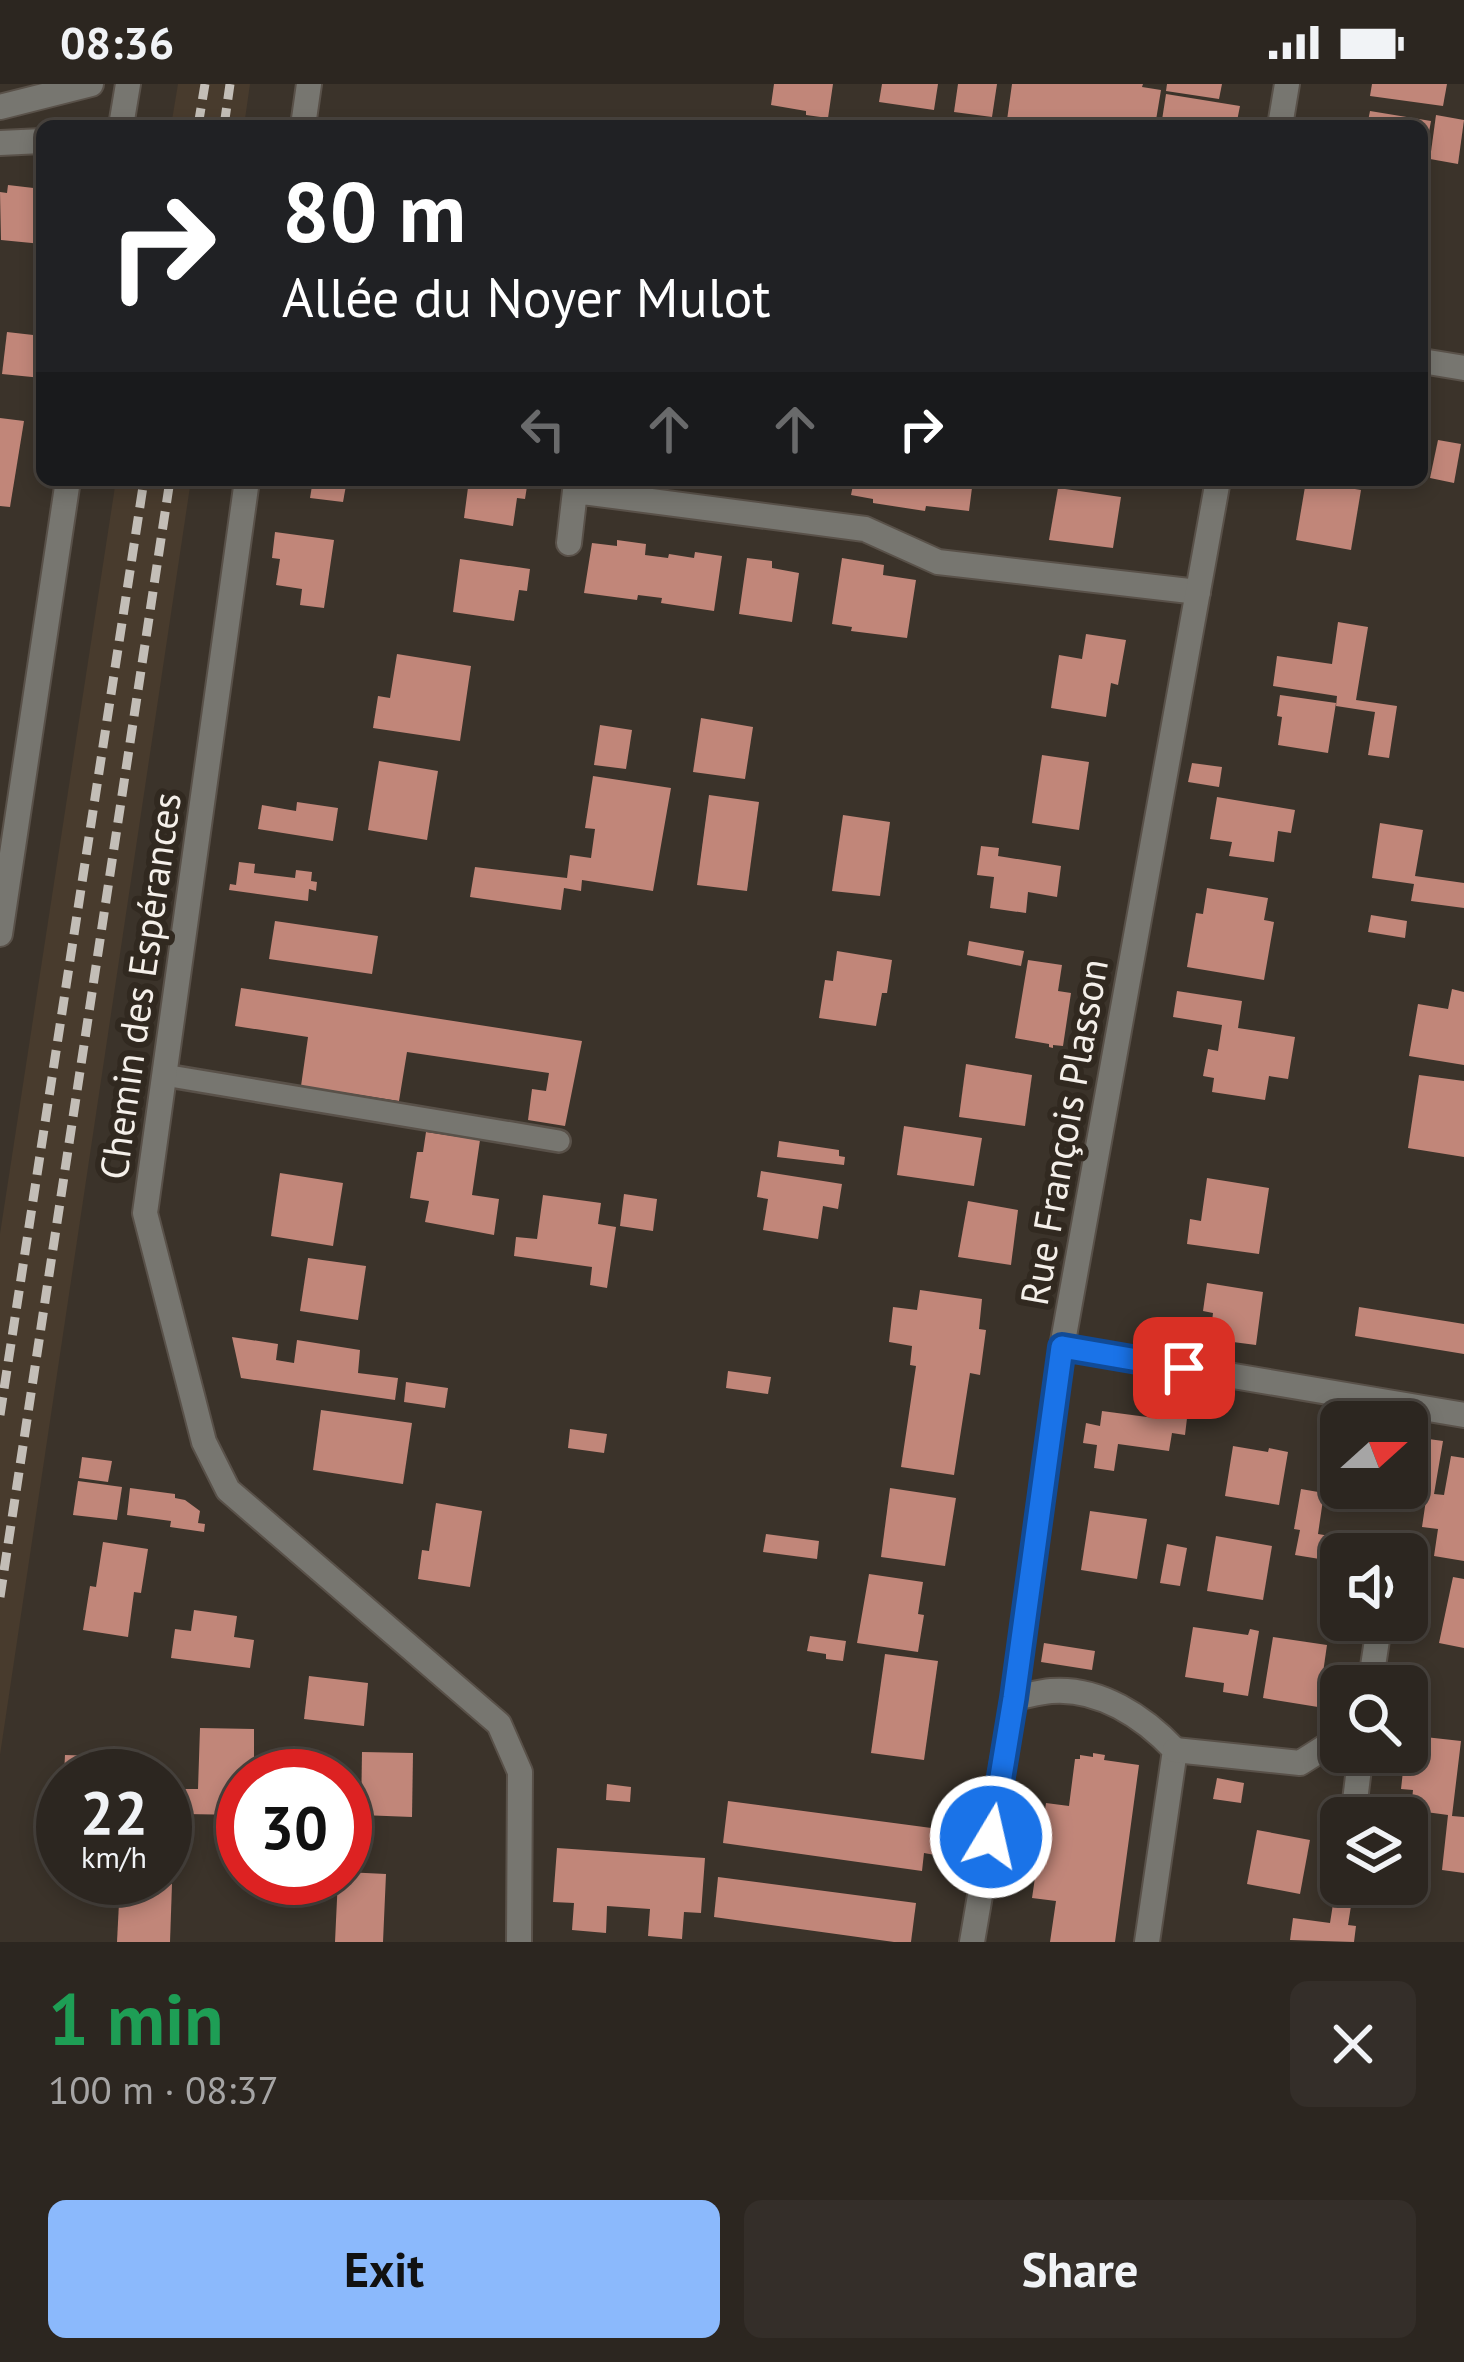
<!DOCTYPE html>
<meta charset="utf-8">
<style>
:root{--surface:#2c2620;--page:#342e29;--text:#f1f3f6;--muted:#a6a5a5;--line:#48433e;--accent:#8bb9fc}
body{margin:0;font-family:"PT Sans",sans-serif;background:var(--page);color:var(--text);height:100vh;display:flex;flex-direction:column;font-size:45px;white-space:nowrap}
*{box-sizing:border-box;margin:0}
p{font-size:39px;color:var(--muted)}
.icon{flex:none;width:66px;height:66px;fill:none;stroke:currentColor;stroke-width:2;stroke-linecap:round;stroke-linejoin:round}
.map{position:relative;height:1858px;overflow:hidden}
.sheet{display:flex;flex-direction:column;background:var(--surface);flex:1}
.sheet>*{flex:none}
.top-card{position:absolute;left:36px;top:36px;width:1392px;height:366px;border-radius:18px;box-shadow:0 6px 18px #0003,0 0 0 3px var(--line);background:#202124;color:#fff;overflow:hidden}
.needle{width:78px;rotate:69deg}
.buttons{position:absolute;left:1320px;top:1317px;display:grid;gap:24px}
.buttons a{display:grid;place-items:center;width:108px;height:108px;border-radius:18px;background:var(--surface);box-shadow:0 6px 18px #0003,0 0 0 3px var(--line);font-size:60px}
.speed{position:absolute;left:36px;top:1665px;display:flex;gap:24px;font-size:60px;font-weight:700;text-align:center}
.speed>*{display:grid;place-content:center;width:156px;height:156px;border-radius:50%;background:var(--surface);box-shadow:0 6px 18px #0003,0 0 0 3px var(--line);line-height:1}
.speed small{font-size:30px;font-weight:400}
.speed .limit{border:18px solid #d22;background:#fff;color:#111}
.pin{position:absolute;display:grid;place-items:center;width:102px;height:102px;color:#fff;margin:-51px;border-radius:24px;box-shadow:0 6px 18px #0006}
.me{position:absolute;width:132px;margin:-66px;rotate:9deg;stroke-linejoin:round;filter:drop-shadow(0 0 9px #0008)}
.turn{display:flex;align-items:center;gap:42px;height:252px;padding:0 48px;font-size:54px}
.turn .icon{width:156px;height:156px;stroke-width:2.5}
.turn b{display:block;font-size:84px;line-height:102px}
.lanes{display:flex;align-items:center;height:114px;padding:0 48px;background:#0003;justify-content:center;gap:60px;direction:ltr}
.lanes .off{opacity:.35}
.round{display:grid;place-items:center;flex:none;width:126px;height:126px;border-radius:18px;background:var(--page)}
.summary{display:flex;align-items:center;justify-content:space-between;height:204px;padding:0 48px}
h1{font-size:72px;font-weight:700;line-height:90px;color:#1e9e55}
.primary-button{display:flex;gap:24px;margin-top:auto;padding:24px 48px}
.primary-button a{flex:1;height:138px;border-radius:18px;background:var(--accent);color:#111;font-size:48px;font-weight:700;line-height:138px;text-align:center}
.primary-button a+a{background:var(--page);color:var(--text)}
.status{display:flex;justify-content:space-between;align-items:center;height:84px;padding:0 60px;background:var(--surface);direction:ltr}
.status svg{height:33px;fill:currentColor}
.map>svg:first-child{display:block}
.built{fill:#483b2d}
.building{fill:#c18679}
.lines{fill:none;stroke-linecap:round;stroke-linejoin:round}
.lane-casing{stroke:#595149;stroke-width:26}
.street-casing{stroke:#595149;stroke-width:28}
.lane{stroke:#777670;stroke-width:21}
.street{stroke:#777670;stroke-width:24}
.rail{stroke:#c3beb7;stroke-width:9;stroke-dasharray:18 9;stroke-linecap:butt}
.route-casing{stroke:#114b97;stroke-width:30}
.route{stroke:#1a73e8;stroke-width:21}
.labels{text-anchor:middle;stroke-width:12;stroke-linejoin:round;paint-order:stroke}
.street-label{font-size:39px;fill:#f4efe9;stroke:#312920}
</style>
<div class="status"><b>08:36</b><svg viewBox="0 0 49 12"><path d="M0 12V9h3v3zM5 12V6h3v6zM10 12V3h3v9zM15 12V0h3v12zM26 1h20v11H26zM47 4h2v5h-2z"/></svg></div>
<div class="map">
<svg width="1464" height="1858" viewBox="0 0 1464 1858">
<rect width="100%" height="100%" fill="#3b332a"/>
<!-- built -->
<g class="built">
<polygon points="178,0 250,0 244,42 171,42"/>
<polygon points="116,396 191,396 0,1671 0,1150"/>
</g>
<!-- building -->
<g class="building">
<polygon points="774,0 833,0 828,34 806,31 806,27 771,21"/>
<polygon points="882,0 938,0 934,26 879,18"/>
<polygon points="958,0 997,0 992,33 954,28"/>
<polygon points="1012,0 1143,0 1142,3 1161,6 1155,42 1044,42 1007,36"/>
<polygon points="1167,0 1222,0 1219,15 1166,7"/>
<polygon points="1372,0 1447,0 1443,22 1370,12"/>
<polygon points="1166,10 1240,22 1236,42 1174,42 1175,37 1162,36"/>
<polygon points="1370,27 1431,37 1424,75 1422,75 1422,42 1367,42"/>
<polygon points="1436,31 1464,36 1458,80 1430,75"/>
<polygon points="8,101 42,105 42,160 1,156 0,108 7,109"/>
<polygon points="7,248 42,252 42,294 2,290"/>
<polygon points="0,334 24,337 10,423 0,422"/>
<polygon points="1438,356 1461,360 1454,399 1430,394"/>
<polygon points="313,396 347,396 343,418 310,414"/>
<polygon points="469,396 528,396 525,415 517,414 513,442 464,434"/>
<polygon points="854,396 973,396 969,427 926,422 925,427 873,419 873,415 851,411"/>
<polygon points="1306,397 1361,406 1351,466 1296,456"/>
<polygon points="1058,404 1121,413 1113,464 1049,456"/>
<polygon points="275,448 334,456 324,524 300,521 302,505 276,501 280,475 272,474"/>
<polygon points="617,456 646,460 645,471 668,474 669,470 694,474 695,468 722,472 714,527 661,519 662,514 638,511 637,516 584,509 592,459 617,462"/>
<polygon points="747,474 772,477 772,484 799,489 792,538 739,530"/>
<polygon points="842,474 884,481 883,491 916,496 907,554 851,547 852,543 832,540"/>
<polygon points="460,475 530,485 527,507 519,506 514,537 453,528"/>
<polygon points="1338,538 1368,543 1356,616 1397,622 1389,674 1368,671 1375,628 1336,622 1337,612 1273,602 1277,572 1332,580"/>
<polygon points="1086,550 1126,556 1118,601 1111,599 1106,633 1051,624 1059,571 1082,575"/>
<polygon points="397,570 471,582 460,657 373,644 378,612 390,614"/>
<polygon points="1280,611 1336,619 1328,669 1278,661 1282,633 1277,632"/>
<polygon points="701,634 753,643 745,695 693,688"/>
<polygon points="600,641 632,646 626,685 594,681"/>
<polygon points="1042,671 1089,678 1079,746 1032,739"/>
<polygon points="379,677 438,687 427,756 368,746"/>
<polygon points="1192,679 1222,683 1219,703 1188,698"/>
<polygon points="593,692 671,704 653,807 582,796 581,807 564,804 561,826 470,813 475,783 567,794 570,771 591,774 595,745 585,744"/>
<polygon points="709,711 759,718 747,807 697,801"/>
<polygon points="1217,713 1295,726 1291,749 1278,747 1274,778 1229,772 1232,758 1210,755"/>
<polygon points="297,718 338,724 333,757 258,745 262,721 296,727"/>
<polygon points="843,731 890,738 880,812 832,807"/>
<polygon points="1380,739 1423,746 1415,792 1464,799 1464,824 1411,817 1414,800 1372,794"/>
<polygon points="981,762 999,764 998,772 1061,782 1057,813 1028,808 1026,829 990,824 994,793 977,791"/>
<polygon points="239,778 255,780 254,789 295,794 296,786 312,788 311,797 317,798 316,807 309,805 308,817 229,806 230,800 236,801"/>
<polygon points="1207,804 1268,814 1264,836 1274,838 1264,896 1187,883 1196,829 1203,830"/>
<polygon points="1371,831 1407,837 1405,854 1368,848"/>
<polygon points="275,837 378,852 372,890 269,875"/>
<polygon points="969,857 1024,867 1021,882 967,871"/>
<polygon points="837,867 892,876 887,909 882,909 876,942 819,934 825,896 833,897"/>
<polygon points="1028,876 1062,881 1058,907 1071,909 1063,962 1053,961 1053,964 1049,963 1049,960 1015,954"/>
<polygon points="241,904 582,957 565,1042 528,1036 532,1005 546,1007 549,989 407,968 399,1017 301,1002 308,953 235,942"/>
<polygon points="1452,905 1464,908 1464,981 1409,972 1418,920 1448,925"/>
<polygon points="1177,907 1242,917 1238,944 1295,953 1288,995 1269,992 1265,1016 1212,1008 1214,994 1203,992 1208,965 1218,967 1222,941 1173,933"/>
<polygon points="966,980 1032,991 1025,1042 959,1033"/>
<polygon points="1419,991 1464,997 1464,1073 1408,1064"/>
<polygon points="904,1042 982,1054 974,1102 897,1091"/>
<polygon points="426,1048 480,1056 472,1111 499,1115 494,1151 425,1138 429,1117 410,1114 417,1068 423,1068"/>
<polygon points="779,1057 839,1066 839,1072 845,1073 844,1081 777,1073"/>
<polygon points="761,1087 842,1100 838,1125 823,1122 818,1155 763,1146 768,1115 757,1113"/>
<polygon points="280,1089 343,1099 333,1162 271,1152"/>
<polygon points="1207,1094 1269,1104 1259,1170 1187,1160 1190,1135 1201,1137"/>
<polygon points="624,1110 657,1115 653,1147 620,1142"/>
<polygon points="543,1111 601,1119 598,1140 616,1143 607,1204 590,1201 592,1183 514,1172 516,1153 537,1155"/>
<polygon points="968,1117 1018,1126 1011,1181 958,1173"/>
<polygon points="308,1174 366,1182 358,1236 300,1227"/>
<polygon points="1207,1199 1263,1208 1256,1261 1210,1255 1213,1229 1203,1227"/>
<polygon points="920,1206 982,1215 979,1245 986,1246 980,1291 970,1289 954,1391 901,1383 916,1282 910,1281 912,1262 889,1258 893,1223 917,1226"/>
<polygon points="1359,1223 1464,1240 1464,1270 1355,1252"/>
<polygon points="232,1253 278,1260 276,1276 294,1279 297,1256 360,1266 358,1289 398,1294 395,1316 241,1294"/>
<polygon points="728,1287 771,1293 768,1310 726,1304"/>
<polygon points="406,1298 448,1304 445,1324 404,1318"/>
<polygon points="1164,1322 1188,1326 1185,1351 1172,1349 1169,1367 1118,1360 1114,1387 1094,1384 1097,1361 1083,1359 1086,1339 1100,1342 1102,1327 1162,1335"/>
<polygon points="321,1326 412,1339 403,1400 313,1386"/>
<polygon points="570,1345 607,1350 604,1369 568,1364"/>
<polygon points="1407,1352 1443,1357 1434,1410 1444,1411 1451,1372 1464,1374 1464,1477 1434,1472 1438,1445 1422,1443 1427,1409 1410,1407 1412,1401 1407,1400"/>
<polygon points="1233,1362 1268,1368 1269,1364 1288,1368 1279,1421 1225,1412"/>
<polygon points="82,1373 112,1377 108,1398 79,1394"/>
<polygon points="78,1397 122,1403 117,1436 73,1431"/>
<polygon points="130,1404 175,1410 175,1414 185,1416 200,1427 198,1439 205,1440 204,1448 170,1443 171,1437 127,1431"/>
<polygon points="890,1404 956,1414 945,1482 881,1473"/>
<polygon points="1301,1405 1324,1409 1318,1450 1336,1453 1332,1477 1295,1471 1300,1446 1294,1445"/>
<polygon points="436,1419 482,1427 470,1503 418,1495 422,1466 429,1467"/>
<polygon points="1090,1427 1147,1435 1137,1495 1081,1486"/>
<polygon points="766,1450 819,1457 817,1475 763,1468"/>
<polygon points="1216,1452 1272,1462 1263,1516 1207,1507"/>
<polygon points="103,1458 148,1465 141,1509 134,1508 128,1553 83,1546 90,1502 96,1503"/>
<polygon points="1167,1460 1187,1464 1180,1502 1160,1499"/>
<polygon points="869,1490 923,1498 918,1530 924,1531 918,1568 857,1559"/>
<polygon points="1453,1493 1464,1495 1464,1564 1439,1559"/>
<polygon points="194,1526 237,1532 234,1553 254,1556 250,1584 171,1574 175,1545 191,1547"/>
<polygon points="1193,1543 1248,1551 1250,1545 1259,1547 1248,1612 1223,1608 1224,1599 1185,1593"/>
<polygon points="810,1552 846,1557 843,1577 826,1575 826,1570 807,1567"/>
<polygon points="1273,1553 1327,1561 1318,1623 1263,1614"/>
<polygon points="1044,1559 1095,1567 1092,1586 1041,1578"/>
<polygon points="885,1570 938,1577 924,1676 871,1669"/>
<polygon points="309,1592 368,1599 364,1642 304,1635"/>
<polygon points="200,1644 254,1645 254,1684 258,1684 257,1692 243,1692 243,1731 185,1730 185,1705 198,1705"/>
<polygon points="1407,1651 1461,1657 1452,1732 1464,1733 1464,1789 1442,1786 1448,1731 1411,1726 1413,1706 1401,1705"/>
<polygon points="362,1668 413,1669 412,1733 361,1731"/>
<polygon points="1093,1669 1105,1671 1104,1676 1139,1681 1115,1858 1050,1858 1056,1817 1032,1814 1046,1719 1069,1722 1075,1675 1080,1675 1080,1671 1093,1673"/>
<polygon points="65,1671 135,1673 134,1692 64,1692"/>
<polygon points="1217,1694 1244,1699 1241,1719 1213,1715"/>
<polygon points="607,1700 631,1703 630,1718 606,1716"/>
<polygon points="728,1717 939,1745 935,1771 924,1769 922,1787 723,1759"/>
<polygon points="1257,1746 1310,1756 1300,1810 1247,1800"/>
<polygon points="557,1764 705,1774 701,1829 684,1828 682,1855 648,1852 650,1825 607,1822 606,1849 572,1846 574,1819 553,1818"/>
<polygon points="345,1788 386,1790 383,1858 335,1858 338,1794 345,1794"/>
<polygon points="718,1793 916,1819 911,1858 894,1858 714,1833"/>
<polygon points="120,1799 172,1800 170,1858 117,1858"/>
<polygon points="1336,1801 1354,1803 1348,1841 1356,1842 1354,1858 1290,1856 1293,1834 1330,1839"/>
</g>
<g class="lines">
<defs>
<polyline id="lane" points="164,991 559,1057"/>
<g id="street">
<polyline points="0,23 91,0"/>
<polyline points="121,42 128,0"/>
<polyline points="303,42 309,0"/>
<polyline points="1280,42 1287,0"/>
<polyline points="0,59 42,57"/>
<polyline points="1422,277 1464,284"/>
<polyline points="247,396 145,1129 204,1358 228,1406 499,1640 520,1688 519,1858"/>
<polyline points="569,459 575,407 865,445 938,478 1198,508"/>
<polyline points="0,850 68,396"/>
<polyline points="1062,1263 1464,1331"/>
<polyline points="1370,1602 1380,1536"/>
<path d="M1014 1614C1026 1612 1039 1608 1051 1607 1099 1603 1144 1633 1175 1666L1147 1858"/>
<polyline points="1175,1666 1300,1679 1341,1653"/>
<polyline points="1353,1733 1361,1668"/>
<polyline points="972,1858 1014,1614 1062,1263 1218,396"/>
</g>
</defs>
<!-- lane casing -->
<use href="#lane" class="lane-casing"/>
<!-- street casing -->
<use href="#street" class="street-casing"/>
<!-- lane -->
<use href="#lane" class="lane"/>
<!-- street -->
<use href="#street" class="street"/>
<!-- rail -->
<g class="rail">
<polyline points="198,42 205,0"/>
<polyline points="224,42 230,0"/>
<polyline points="0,1331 144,396"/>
<polyline points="0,1513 170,396"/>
</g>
</g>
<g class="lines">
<defs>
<polyline id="route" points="991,1753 1014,1614 1062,1263 1184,1284"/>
</defs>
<!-- route casing -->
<use href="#route" class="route-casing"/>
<!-- route -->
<use href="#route" class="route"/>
</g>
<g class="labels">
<!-- street labels -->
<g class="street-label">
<text transform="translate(140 902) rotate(-82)" y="14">Chemin des Espérances</text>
<text transform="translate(1064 1048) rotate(-80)" y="14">Rue François Plasson</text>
</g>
</g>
</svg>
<div class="buttons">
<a><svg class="needle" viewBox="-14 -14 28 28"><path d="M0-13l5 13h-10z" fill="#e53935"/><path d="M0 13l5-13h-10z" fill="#a6a5a5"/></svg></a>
<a><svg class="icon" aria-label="sound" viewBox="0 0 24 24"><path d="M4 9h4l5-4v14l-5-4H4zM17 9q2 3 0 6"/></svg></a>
<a><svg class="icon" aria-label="search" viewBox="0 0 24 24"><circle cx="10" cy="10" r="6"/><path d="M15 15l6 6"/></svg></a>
<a><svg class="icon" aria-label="layers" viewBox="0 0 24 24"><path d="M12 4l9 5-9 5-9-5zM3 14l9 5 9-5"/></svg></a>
</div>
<div class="speed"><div>22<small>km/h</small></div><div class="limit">30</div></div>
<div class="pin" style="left:1184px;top:1284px;background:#d93025"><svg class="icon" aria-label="arrive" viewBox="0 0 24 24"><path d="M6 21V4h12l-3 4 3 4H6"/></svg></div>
<svg class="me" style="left:991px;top:1753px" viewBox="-20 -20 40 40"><circle r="17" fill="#1a73e8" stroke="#fff" stroke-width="3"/><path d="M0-11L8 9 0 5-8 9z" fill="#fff"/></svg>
<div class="top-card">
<div class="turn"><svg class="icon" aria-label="right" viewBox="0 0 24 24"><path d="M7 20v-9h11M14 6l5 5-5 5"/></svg><div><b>80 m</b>Allée du Noyer Mulot</div></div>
<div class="lanes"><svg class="icon off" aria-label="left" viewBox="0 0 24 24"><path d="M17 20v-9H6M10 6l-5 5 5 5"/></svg><svg class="icon off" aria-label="ahead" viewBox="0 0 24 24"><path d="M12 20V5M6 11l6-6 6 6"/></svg><svg class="icon off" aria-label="ahead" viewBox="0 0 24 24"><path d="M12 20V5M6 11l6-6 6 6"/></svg><svg class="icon" aria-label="right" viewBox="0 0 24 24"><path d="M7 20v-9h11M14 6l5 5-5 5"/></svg></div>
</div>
</div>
<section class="sheet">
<div class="summary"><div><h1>1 min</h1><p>100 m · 08:37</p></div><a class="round"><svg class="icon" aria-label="close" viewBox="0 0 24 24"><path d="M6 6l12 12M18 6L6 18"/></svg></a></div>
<div class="primary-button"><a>Exit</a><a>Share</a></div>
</section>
